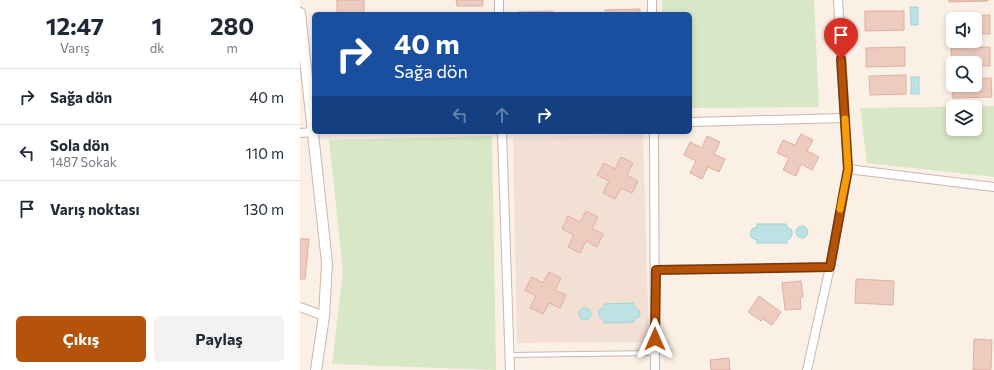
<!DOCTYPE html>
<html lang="tr">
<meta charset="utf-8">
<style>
:root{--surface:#fff;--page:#f2f2f3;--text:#1f2937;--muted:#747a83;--line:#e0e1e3;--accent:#b45309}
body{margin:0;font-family:Commissioner,sans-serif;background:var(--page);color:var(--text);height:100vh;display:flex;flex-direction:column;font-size:15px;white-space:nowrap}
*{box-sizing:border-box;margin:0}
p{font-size:13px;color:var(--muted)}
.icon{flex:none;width:22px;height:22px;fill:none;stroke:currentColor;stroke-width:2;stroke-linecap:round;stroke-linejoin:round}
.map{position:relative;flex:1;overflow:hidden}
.side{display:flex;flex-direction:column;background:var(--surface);width:300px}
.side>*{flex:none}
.hud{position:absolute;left:12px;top:12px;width:380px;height:122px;border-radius:6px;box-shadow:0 2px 6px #0003;background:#1a4fa0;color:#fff;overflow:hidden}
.tools{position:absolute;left:646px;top:12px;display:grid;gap:8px}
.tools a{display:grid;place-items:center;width:36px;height:36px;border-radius:6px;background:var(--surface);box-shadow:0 2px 6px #0003;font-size:20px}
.pin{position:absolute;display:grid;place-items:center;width:34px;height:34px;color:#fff;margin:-41px -17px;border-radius:50% 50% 50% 0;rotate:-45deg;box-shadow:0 0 4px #0007}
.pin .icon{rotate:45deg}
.me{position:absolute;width:44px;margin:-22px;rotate:0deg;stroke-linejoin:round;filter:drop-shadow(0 0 3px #0008)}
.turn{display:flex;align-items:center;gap:14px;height:84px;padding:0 16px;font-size:18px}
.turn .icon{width:52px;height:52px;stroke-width:2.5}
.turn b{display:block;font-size:28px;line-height:34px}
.lanes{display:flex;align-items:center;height:38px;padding:0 16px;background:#0003;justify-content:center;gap:20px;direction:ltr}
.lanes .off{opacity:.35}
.eta{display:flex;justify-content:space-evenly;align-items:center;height:68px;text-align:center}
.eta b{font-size:24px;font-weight:700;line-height:28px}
.button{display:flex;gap:8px;margin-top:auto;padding:8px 16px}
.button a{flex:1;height:46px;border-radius:6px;background:var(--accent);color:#fff;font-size:16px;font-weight:700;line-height:46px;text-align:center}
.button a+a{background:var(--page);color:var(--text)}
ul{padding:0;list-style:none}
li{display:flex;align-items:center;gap:12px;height:56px;padding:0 16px;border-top:1px solid var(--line)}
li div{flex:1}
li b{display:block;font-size:15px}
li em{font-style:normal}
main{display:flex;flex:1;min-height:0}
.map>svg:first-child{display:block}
.residential{fill:#f2e0d5}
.green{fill:#d8e7c5;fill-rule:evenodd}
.water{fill:#bce2e3;stroke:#a3d3d4}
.building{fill:#eecbbf;stroke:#dfb0a1}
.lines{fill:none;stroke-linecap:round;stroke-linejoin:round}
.service-casing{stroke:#ccb6ad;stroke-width:6}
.minor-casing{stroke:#ccb6ad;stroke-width:10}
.tertiary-casing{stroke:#ccb6ad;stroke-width:12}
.service{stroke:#fff;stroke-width:4}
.minor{stroke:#fff;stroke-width:8}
.tertiary{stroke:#fff;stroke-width:10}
.route-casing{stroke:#753606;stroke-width:10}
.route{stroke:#b45309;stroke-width:7}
.slow{stroke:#f59e0b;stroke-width:7}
</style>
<main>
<section class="side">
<div class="eta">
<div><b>12:47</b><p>Varış</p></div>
<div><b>1</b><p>dk</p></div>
<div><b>280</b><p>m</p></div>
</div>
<ul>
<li><svg class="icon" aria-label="right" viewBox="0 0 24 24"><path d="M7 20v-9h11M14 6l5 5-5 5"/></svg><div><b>Sağa dön</b></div><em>40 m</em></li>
<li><svg class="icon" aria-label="left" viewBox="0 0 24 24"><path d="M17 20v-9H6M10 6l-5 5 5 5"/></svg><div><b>Sola dön</b><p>1487 Sokak</p></div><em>110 m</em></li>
<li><svg class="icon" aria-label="arrive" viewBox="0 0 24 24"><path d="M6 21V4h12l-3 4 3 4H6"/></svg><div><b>Varış noktası</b></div><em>130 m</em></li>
</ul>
<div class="button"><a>Çıkış</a><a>Paylaş</a></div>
</section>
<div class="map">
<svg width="694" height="370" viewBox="0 0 694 370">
<rect width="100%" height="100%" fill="#fbf0e6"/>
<!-- residential -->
<polygon class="residential" points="343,134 349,342 217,343 213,138"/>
<!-- green -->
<g class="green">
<polygon points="362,0 514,0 519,107 390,108 390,14 362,14"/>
<path d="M694 106V177L567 163 560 108ZM653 107H675V129H653Z"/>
<polygon points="192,136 196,370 32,364 43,272 29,140"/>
</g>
<!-- water -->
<g class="water">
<polygon points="610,7 618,7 618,25 611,25"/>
<rect x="611" y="77" width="8" height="17"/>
<polygon points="457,224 486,224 487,227 492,230 492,235 490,239 487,239 487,243 457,243 457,240 452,238 450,234 452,229 457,227"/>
<circle cx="502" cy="232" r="6"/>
<path d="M334 303V307L338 309 340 313 339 317 334 319V322L304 323V320C299 318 298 315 299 310L304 307V304Z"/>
<circle cx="285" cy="314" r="6"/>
</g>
<!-- building -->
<g class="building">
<rect x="37" y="0" width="27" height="14"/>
<polygon points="156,0 183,0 183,6 157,6"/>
<polygon points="649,0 688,0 688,1 649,2"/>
<polygon points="340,9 340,14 305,14 305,10"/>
<polygon points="253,11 253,14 218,14 218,12"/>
<polygon points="565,11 604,11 604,30 565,31"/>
<polygon points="690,15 690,34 675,34 675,19 653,19 653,35 651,35 651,16"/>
<polygon points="605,47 605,66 566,67 566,48"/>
<polygon points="690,47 690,66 675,66 675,63 653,63 653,67 652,67 651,48"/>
<polygon points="606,75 606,94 570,95 569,76"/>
<polygon points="675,78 691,78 692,97 653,98 652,79 653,85 675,85"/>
<polygon points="501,134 513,140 507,151 519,157 512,170 501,164 496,176 483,170 489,158 477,153 483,140 495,145"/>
<polygon points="407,136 420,142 414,154 425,159 419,172 408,167 402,179 390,173 396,161 384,155 390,142 402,148"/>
<polygon points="321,157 333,163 327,175 338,181 332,193 321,188 315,199 303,193 309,181 297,175 304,163 315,169"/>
<polygon points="286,211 298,217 292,229 303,234 297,247 286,241 280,253 268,247 274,235 262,229 268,216 280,222"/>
<polygon points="0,239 9,239 5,279 0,279"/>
<polygon points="249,272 261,278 255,290 266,295 260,308 249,303 243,314 230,308 236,296 225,290 232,277 243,283"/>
<polygon points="556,279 594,281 593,305 555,303"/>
<polygon points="501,281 503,297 500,298 501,309 485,310 482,283"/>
<polygon points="459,296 481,312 472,325 463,319 461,321 448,312"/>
<polygon points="674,339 692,340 691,370 673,370"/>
<polygon points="429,358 430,370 411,370 410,360"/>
</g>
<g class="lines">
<defs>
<g id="service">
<polyline points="356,270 530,267"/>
<polyline points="210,355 355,353"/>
</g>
<g id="minor">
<polyline points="199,0 199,14"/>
<polyline points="352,0 352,14"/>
<polyline points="390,122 545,118"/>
<polyline points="202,132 210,370"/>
<polyline points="354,132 355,370"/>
<polyline points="0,133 14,132"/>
<polyline points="548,169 694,187"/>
<polyline points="0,307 24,316"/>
<polyline points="507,370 530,267 548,169 538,0"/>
</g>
<polyline id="tertiary" points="0,13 27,263 24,316 16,370"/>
</defs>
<!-- service casing -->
<use href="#service" class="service-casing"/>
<!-- minor casing -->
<use href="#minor" class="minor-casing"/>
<!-- tertiary casing -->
<use href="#tertiary" class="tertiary-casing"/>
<!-- service -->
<use href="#service" class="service"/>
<!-- minor -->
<use href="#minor" class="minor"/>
<!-- tertiary -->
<use href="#tertiary" class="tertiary"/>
</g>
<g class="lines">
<defs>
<polyline id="route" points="355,339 356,270 530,267 548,169 541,59"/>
</defs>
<!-- route casing -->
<use href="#route" class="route-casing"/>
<!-- route -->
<use href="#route" class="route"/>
<!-- slow -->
<polyline class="slow" points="540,209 548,169 545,119"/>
</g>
</svg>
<div class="tools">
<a><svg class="icon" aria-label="sound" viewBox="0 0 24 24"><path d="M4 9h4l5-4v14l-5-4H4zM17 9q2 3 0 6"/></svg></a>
<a><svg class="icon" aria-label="search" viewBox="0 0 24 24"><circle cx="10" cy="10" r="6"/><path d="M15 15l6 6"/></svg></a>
<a><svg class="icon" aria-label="layers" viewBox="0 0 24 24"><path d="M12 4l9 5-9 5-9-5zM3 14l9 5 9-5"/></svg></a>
</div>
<div class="pin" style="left:541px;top:59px;background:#d93025"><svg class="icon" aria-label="arrive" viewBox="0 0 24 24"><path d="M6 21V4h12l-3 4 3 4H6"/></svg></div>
<svg class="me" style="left:355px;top:339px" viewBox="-20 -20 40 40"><path d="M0-17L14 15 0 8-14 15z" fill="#b45309" stroke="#fff" stroke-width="4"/></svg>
<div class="hud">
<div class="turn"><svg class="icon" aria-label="right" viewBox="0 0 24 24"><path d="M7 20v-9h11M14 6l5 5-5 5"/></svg><div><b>40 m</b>Sağa dön</div></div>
<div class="lanes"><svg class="icon off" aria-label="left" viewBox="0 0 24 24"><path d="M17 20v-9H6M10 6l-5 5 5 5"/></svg><svg class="icon off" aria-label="ahead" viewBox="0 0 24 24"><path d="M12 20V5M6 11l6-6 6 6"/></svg><svg class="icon" aria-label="right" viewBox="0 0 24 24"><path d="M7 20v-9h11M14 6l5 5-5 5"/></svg></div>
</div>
</div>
</main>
